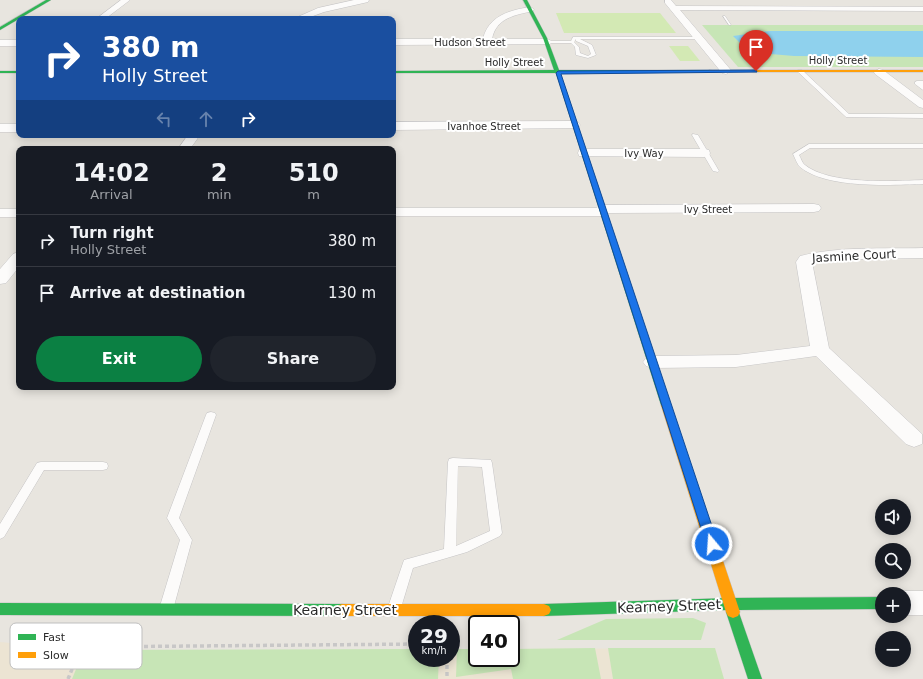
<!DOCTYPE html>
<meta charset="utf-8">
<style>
:root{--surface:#171b24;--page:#20242c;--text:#f1f3f6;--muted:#9ea1a6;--line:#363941;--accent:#0b8043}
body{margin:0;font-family:"DejaVu Sans",sans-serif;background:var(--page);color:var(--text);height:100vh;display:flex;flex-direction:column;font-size:15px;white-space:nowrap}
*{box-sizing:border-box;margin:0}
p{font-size:13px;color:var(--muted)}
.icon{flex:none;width:22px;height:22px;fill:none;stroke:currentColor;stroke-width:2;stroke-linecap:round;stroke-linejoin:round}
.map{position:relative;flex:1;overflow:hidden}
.sheet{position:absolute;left:16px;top:146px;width:380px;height:244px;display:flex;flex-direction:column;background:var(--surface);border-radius:8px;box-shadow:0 2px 10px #0003}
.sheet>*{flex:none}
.guide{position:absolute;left:16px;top:16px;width:380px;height:122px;border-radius:8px;box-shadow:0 2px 10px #0003;background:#1a4fa0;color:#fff;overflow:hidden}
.buttons{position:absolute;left:875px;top:499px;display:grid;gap:8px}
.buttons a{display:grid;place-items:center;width:36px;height:36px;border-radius:50%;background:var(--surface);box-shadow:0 2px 10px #0003;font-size:20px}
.speed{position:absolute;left:408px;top:615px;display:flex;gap:8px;font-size:20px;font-weight:700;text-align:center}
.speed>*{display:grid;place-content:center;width:52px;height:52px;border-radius:50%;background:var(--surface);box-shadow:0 2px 10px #0003;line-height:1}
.speed small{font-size:10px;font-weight:400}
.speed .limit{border:2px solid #111;border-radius:6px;background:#fff;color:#111}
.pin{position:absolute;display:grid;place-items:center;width:34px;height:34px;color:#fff;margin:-41px -17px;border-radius:50% 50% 50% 0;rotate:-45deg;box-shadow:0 0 4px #0007}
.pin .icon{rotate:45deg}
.me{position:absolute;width:44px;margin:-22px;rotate:342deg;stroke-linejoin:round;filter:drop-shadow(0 0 3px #0008)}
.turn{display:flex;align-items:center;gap:14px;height:84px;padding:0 20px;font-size:18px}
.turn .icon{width:52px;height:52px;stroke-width:2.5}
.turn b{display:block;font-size:28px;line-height:34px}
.lanes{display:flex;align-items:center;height:38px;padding:0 20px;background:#0003;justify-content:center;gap:20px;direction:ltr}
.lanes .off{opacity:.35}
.eta{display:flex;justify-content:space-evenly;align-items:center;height:68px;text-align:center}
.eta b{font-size:24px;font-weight:600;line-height:28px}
.button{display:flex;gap:8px;margin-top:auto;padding:8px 20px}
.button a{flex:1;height:46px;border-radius:24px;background:var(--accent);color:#fff;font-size:16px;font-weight:600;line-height:46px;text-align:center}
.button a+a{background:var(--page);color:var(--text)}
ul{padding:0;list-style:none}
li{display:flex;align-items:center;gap:12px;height:52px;padding:0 20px;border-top:1px solid var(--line)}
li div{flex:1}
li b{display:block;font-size:15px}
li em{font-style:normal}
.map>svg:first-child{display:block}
.education{fill:#ece4d3}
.green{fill:#c7e5b6}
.pitch{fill:#d3e9b4}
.water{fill:#8fd1ed}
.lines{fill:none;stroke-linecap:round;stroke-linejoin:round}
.lane-casing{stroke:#c5c4c5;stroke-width:1}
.street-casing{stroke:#c5c4c5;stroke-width:1}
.fast-casing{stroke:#c5c4c5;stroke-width:1}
.slow-casing{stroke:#c5c4c5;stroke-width:1}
.path{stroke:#c8c7c7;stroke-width:3.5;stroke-dasharray:4 3;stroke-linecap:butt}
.lane{fill:#fcfbfa;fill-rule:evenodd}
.street{fill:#fcfbfa;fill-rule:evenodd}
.fast{fill:#30b455;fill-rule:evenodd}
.slow{fill:#ff9f0a;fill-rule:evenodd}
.route{fill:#1a73e8;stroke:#114b97}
.labels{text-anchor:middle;stroke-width:4;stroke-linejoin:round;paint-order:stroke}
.far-street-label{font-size:10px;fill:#2a2a2a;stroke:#fff}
.street-label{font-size:12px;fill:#2a2a2a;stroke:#fff}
.near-street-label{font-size:14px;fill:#2a2a2a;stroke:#fff}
.key{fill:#fff;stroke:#bfbfbf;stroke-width:1}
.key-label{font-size:11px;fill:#2a2a2a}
</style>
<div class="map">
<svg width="923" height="679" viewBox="0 0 923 679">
<rect width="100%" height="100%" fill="#e8e5df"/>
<!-- education -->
<polygon class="education" points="0,642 84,650 417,658 451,658 451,649 477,649 477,658 511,658 511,649 715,648 724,679 0,679"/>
<!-- green -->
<g class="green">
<polygon points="702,25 923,25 923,67 738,67"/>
<polygon points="693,618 706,623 701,640 557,640 606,619"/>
<polygon points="595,648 601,679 513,679 511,669 456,677 457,649 477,649 477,658 511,658 511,649"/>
<polygon points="608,648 715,648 724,679 613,679"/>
<polygon points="417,649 417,658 439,658 438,679 72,679 84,650"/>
</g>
<!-- pitch -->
<g class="pitch">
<polygon points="556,13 660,13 676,33 564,33"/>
<polygon points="669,46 688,46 700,61 680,61"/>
</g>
<!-- water -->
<polygon class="water" points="769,31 923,31 923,57 794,56 749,52 733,36"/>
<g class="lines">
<defs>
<g id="lane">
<polygon points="723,16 725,16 731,25 729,25"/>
<path d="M573 37H699L701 38 699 39H580L592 45 596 55 588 58 576 55 575 47 571 43H547L545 42 547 41H571ZM576 39V41L588 46 591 54 588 56 580 53 579 47 574 42Z"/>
<polygon points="798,70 802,70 849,114 923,114 923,118 846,117 798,72"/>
<polygon points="917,81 923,81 923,90 915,84 915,82"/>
<polygon points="693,134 698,135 719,171 718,172 713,171 692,135"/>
<path d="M809 144H923V148H810L799 155C801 158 802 163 805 165 830 185 892 181 923 180V184C890 185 827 189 800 167 797 164 795 158 793 154Z"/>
<polygon points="211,412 215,413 216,415 179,518 192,540 174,606 172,610 167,612 162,610 160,606 180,540 167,518 206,415 207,413"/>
<path d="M453 458 491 460 492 463 502 533 500 536 467 552 413 568 400 611 395 613 390 611 388 607 404 560 444 549 448 462 449 459ZM458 466 482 467 490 531 456 546Z"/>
<polygon points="41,462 103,462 107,463 108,466 107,469 103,470 44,470 4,537 0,539 0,524 37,463"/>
</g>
<g id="street">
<polygon points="121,0 130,0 105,19 96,19"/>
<polygon points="354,0 369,0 368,2 324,12 305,19 293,19 318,8"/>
<polygon points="665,0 671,0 676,6 923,7 923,11 680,10 730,69 731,71 726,74 722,73 665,3"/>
<path d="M530 7 534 9 533 11C515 15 496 18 492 39H547L550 40 552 42 550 44 393 45V39H483C488 16 510 10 530 7Z"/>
<rect x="0" y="40" width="19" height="6"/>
<polygon points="879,69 883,70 923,100 923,108 919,107 875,74 874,72"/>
<polygon points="574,121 578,122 580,125 578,128 393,130 393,122"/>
<rect x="0" y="124" width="19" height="8"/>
<polygon points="188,135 200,135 190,149 178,149"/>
<polygon points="584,149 704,149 709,150 710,153 709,156 704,157 579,156 578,153 579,150"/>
<polygon points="814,204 819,205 821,208 819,211 814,212 609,213 603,216 393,216 393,208 596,208 602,205"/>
<rect x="0" y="209" width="19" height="8"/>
<path d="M923 248V258L863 259 812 262 829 348 922 434V444L914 447 906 444 816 356 736 367 653 368 646 366 643 362 646 358 653 356 736 355 810 346 796 262 800 256C839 246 883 249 923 248Z"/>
<polygon points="19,252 19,267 6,283 0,284 0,269 13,254"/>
<polygon points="904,591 923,591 923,615 904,615 904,594 896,594"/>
</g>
<g id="fast">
<polygon points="46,0 51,0 0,30 0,27"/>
<polygon points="523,0 527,0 547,38 559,70 711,70 713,71 711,72 560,73 671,405 670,407 662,407 661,405 556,73 393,73 393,71 554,70 543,38"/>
<rect x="0" y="71" width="19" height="2"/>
<polygon points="882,597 882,609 738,610 762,679 748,679 726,612 727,610 544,616 539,614 537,610 539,606 544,604 731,598"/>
<polygon points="0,603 342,604 347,606 349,610 347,614 342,616 0,615"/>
</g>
<g id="slow">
<polygon points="711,70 923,70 923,72 709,72 709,70"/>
<polygon points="666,402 670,403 671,405 740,612 738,616 733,618 728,616 726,612 661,405 662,403"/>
<polygon points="342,604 544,604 549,606 551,610 549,614 544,616 342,616 337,614 335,610 337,606"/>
</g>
</defs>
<!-- lane casing -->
<use href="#lane" class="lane-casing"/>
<!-- street casing -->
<use href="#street" class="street-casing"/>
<!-- fast casing -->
<use href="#fast" class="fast-casing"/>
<!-- slow casing -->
<use href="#slow" class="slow-casing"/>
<!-- path -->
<g class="path">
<polyline points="81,647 417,644"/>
<polyline points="20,657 42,640 81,647 68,679"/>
<polyline points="447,658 447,679"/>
</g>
<!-- lane -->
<use href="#lane" class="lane"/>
<!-- street -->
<use href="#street" class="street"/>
<!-- fast -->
<use href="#fast" class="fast"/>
<!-- slow -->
<use href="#slow" class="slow"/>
</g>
<!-- route -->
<polygon class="route" points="756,70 757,72 561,74 718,544 716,547 712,548 707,547 706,544 556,73 558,71"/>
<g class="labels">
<!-- far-street labels -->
<g class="far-street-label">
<text x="470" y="46">Hudson Street</text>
<text x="838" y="64">Holly Street</text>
<text x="514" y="66">Holly Street</text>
<text x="484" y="130">Ivanhoe Street</text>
<text x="644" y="157">Ivy Way</text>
<text x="708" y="213">Ivy Street</text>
</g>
<!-- street labels -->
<g class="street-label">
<text transform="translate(854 256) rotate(-3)" y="4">Jasmine Court</text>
</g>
<!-- near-street labels -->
<g class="near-street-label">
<text transform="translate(669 606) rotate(-2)" y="5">Kearney Street</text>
<text x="345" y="615">Kearney Street</text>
</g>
</g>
<!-- legend -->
<rect x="10" y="623" width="132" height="46" rx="6" class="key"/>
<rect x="18" y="634" width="18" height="6" fill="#30b455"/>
<rect x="18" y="652" width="18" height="6" fill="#ff9f0a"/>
<g class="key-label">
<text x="43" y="641">Fast</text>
<text x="43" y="659">Slow</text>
</g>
</svg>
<div class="buttons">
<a><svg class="icon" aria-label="sound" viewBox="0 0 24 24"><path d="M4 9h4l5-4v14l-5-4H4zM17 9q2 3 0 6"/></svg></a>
<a><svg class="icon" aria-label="search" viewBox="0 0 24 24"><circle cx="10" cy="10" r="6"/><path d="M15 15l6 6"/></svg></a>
<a>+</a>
<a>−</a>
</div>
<div class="speed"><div>29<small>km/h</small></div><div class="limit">40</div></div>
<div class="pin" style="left:756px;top:71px;background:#d93025"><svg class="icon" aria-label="arrive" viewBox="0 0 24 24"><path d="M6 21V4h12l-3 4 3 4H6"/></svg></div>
<svg class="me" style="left:712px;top:544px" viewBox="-20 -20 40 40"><circle r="17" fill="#1a73e8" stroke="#fff" stroke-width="3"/><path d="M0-11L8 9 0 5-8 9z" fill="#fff"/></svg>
<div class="guide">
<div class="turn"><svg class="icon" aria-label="right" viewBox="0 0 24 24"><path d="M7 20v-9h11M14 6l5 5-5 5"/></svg><div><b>380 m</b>Holly Street</div></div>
<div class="lanes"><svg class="icon off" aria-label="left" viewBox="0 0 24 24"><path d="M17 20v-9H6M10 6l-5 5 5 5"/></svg><svg class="icon off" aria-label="ahead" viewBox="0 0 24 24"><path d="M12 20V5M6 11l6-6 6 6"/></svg><svg class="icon" aria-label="right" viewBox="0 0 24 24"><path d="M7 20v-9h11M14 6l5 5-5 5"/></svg></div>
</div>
<section class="sheet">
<div class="eta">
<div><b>14:02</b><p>Arrival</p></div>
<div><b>2</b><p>min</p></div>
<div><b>510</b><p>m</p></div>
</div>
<ul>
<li><svg class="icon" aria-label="right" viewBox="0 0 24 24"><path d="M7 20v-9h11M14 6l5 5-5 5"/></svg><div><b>Turn right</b><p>Holly Street</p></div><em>380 m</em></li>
<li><svg class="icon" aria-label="arrive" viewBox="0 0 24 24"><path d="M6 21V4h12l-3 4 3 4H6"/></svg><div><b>Arrive at destination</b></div><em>130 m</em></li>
</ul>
<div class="button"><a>Exit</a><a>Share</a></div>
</section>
</div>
